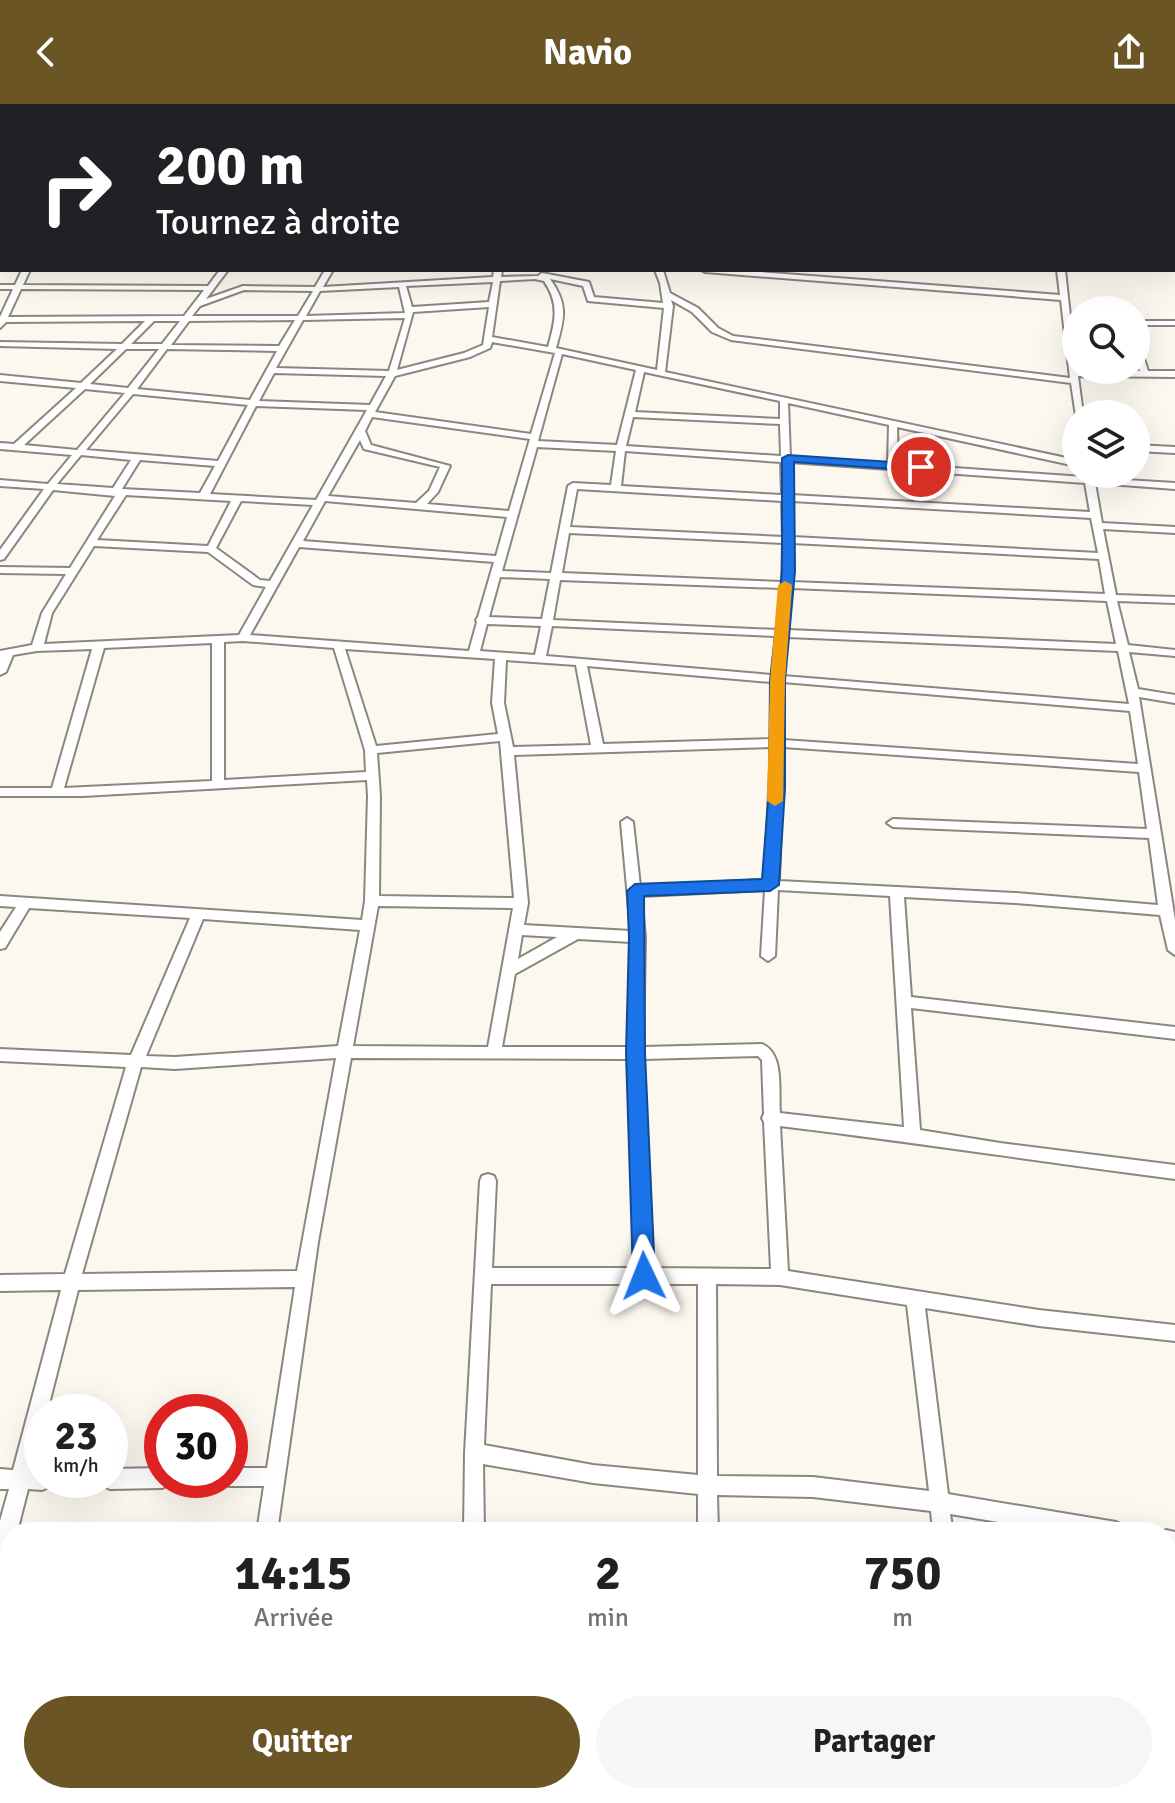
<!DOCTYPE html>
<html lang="fr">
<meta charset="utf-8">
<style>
:root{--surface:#fff;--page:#f6f6f6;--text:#202124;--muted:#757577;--accent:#6b5524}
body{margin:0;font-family:Signika,sans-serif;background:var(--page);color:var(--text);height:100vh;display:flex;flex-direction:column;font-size:30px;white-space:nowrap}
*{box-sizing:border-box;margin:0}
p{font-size:26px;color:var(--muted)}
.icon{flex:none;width:44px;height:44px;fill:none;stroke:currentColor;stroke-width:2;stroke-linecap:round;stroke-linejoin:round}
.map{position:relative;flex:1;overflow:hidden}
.details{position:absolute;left:0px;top:1418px;width:1176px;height:282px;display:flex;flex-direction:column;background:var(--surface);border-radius:32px 32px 0 0;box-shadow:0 8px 32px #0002}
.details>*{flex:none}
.top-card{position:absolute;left:0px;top:0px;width:1176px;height:168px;box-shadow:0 8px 32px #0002;background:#202124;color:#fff;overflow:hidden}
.buttons{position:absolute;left:1062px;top:192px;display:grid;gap:16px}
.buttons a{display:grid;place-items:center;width:88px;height:88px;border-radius:50%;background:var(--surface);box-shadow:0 8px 32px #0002;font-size:40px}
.speed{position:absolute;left:24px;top:1290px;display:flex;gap:16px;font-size:40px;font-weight:700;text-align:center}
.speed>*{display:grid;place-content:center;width:104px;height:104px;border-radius:50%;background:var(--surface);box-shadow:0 8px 32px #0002;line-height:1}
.speed small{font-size:20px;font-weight:400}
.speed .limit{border:12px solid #d22;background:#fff;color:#111}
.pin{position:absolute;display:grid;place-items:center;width:68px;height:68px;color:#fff;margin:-34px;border:4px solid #fff;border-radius:50%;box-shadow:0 2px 8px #0007}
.me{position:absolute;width:88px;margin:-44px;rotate:358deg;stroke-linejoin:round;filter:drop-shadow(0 0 6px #0008)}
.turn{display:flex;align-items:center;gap:28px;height:168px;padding:0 24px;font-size:36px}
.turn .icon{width:104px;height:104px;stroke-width:2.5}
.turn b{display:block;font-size:56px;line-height:68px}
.eta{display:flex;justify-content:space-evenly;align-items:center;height:136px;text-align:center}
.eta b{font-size:48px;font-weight:800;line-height:56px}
.button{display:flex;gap:16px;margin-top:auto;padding:16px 24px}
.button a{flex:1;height:92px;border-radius:48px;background:var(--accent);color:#fff;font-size:32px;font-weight:800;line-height:92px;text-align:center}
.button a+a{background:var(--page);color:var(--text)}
header{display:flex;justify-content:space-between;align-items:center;height:104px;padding:0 24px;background:var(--accent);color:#fff;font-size:36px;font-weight:800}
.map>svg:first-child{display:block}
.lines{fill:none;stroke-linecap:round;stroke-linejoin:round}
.minor-casing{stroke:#8b877e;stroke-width:4}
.minor{fill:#fff;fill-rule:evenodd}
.route{fill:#1a73e8;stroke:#114b97;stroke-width:2}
.slow{fill:#f59e0b}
</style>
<header><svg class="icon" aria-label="back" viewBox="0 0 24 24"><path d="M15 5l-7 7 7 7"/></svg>Navio<svg class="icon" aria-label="share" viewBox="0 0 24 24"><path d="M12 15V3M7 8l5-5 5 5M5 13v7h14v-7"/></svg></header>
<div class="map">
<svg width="1175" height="1699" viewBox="0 0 1175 1699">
<rect width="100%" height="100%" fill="#fdf8ef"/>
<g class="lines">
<defs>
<g id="minor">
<rect x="54" y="0" width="6" height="2"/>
<polygon points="260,0 266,0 259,2"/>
<rect x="504" y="0" width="6" height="2"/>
<polygon points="805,0 812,0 814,2 807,2"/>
<polygon points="947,0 954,0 956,2 949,2"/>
<rect x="1031" y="0" width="6" height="2"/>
<rect x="0" y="12" width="2" height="4"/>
<rect x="1174" y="42" width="1" height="4"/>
<polygon points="2,55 2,62 0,63 0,56"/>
<rect x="1174" y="74" width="1" height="4"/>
<rect x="0" y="82" width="2" height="4"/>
<rect x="0" y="97" width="2" height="4"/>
<rect x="0" y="118" width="2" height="4"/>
<rect x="0" y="135" width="2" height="4"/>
<rect x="0" y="155" width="2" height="4"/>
<path d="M22 166H30L23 181 208 182 220 166H228L206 195 243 182 315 183 325 166H333L323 183 493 173 494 166H502L501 173 538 172 542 169 589 178 594 193 663 199 660 179 655 166H663L670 189 698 204 718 224 733 232 1070 274 1061 196 705 168 701 166H734L1060 191 1057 166H1065L1076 266 1140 267 1136 255V240L1140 242 1148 267H1175V273L1078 272 1083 310H1076V312L1071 279 731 236 712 228 692 208 671 196 673 202 665 268 1076 356V362L897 323 898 360 1084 373 1083 370H1093V374L1175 379V385L1095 379 1102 419 1175 423V429L1103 425 1116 491 1175 493V499L1117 497 1128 541 1175 546V552L1129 548 1138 585 1175 591V599L1139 593 1175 816V851L1168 846 1160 811 1015 799 904 793 911 893 1175 923V935L911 904 920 1026 1000 1039 1175 1061V1075C1043 1058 912 1038 780 1022L788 1167 1039 1206 1175 1221V1237L1039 1222 925 1204 948 1390 1116 1418 1123 1421 1126 1428H1058L950 1410 953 1428H933L931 1407 813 1393 717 1391 718 1428H698V1390L593 1379 483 1360 484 1428H464L465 1349 480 1077 482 1072 488 1070 494 1072 496 1077 492 1164H635L628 955 351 954 318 1138 277 1428H257L264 1382H230L223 1380 222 1376H230V1364H267L295 1183 78 1186 47 1308H42V1328L32 1366H42V1376H52L49 1383 42 1386 28 1385 17 1428H10V1455L7 1462 0 1465V1417L9 1385H0V1365L13 1366 61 1186 0 1187V1171L65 1170 126 963 0 957V945L131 951 190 814 29 804 5 844 0 845V828L16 803 0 802V792L362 816 365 797 368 692 367 676 83 692H0V684H52L92 545 37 547 13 551 6 568 0 571V547L32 541 42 509 66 470 0 469V463L70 464 115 392 53 386 4 455 0 456V446L44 385 0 382V376L48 380 72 351 0 345V339L14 340 76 284 0 277V271L81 279 117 245 0 242V238L122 240 145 217 6 218 0 224V213L13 185H0V181H15ZM535 175 544 177C560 200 555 218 548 243L492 233 500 177ZM550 175 583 182 588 197 664 204 657 266 556 244C564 215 569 201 550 175ZM493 178 489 198 412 203 406 182ZM399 183 405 209 306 212 320 187ZM21 185 204 186 184 212 8 213ZM244 186 313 187 298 212H192L200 202ZM489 203 483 241 464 249 397 266 413 208ZM405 214 389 267 276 264 303 216ZM295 216 279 242 171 241 189 217ZM154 217H180L162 240H131ZM492 238 555 249 531 330 375 308 395 272 470 253 490 244ZM126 245H159L128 284 90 280ZM167 245 277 247 250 296 137 285ZM562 250 636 266 617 341 538 337ZM644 268 780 297V315L635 308ZM274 269 386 272 370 301 259 297ZM85 285 125 289 77 346 24 341ZM133 290 248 301 218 357 86 346ZM788 299 889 321 888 360 790 353ZM256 302 367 306 316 396 210 390ZM372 313 530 335 509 407 427 400 438 388 450 362 371 341 365 327ZM633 313 780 320 781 352 626 342ZM360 336 364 345 440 363 429 387 416 399 328 392ZM537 343 616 347 611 381 573 379 568 382 551 469 502 467ZM625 347 781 358 782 391 621 382ZM81 351 131 356 113 384 57 380ZM140 356 215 362 200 389 122 385ZM790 358 1085 379 1090 408 792 391ZM577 385 782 397 783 433 570 423ZM126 391 231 397 208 442 97 436ZM241 397 313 401 270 477 260 476 216 444ZM325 397 507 413 496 452 303 437ZM792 397 1091 414 1098 449 793 433ZM569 429 783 439 782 478 562 469ZM793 439 1099 455 1105 490 792 478ZM94 442 208 448 253 481 266 483 239 531 44 540 52 509ZM299 443 494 458 478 513 476 516 477 518 469 547 250 531ZM500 473 550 475 542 515 489 513ZM560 476 781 484 777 526 553 516ZM792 484 1107 497 1116 540 788 526ZM487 520 541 522 535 551 480 547ZM552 522 776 532 772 571 546 552ZM787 533 1118 547 1129 600 783 572ZM243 537 334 544 365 646 366 668 224 676V538ZM212 539V677L64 684 104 544ZM345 545 495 555 492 599 498 630 376 642ZM506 556 576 561 591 641 513 643 504 599ZM587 562 771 578V635L603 640ZM783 578 1130 607 1138 660 783 636ZM500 637 514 794 379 792 380 692 377 649ZM771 643 765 776 640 782 633 718 627 714 621 718 631 827 524 821 528 799 514 651ZM783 643 1139 668 1147 725 893 715 887 719 893 723 1149 734 1158 801 1015 789 779 777ZM765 786 761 852 768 857 775 852 778 786 890 792 904 1023 780 1009C778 987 785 950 762 940L643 943 645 833 641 792ZM378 802 513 804 488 943 353 942ZM203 815 360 826 338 942 175 953 146 952ZM522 831 557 833 518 855ZM578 835 631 838 628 943H502L515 870ZM758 952 762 956 764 1010 762 1014 764 1018 771 1165 652 1164 643 955ZM336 954 297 1167 82 1170 141 963 175 965ZM491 1180H698V1371L593 1361 484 1341ZM716 1180 780 1181 907 1201 929 1387 813 1373 717 1372Z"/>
<rect x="1136" y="217" width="39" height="4"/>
<polygon points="1136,341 1175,343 1175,349 1136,347"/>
<polygon points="162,1364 162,1376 171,1376 169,1381 162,1384 110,1385 103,1382 101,1376 110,1376 110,1365"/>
<polygon points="1166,1426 1175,1428 1175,1448 1166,1446 1166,1428 1162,1428"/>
<polygon points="214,1690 236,1690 234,1699 212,1699"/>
<rect x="459" y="1690" width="22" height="9"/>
<rect x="707" y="1690" width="22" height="9"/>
<polygon points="972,1690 994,1690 996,1699 974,1699"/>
</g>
</defs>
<!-- minor casing -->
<use href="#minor" class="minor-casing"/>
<!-- minor -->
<use href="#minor" class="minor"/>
</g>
<!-- route -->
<polygon class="route" points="788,351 921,360 927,363 921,367 794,358 795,467 785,577 785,684 779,781 770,787 644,792 645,949 655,1172 652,1179 644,1182 636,1179 633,1172 626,949 629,833 627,787 635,780 762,775 769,684 770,577 782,467 782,354"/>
<!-- slow -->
<polygon class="slow" points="785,477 792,481 785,577 783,697 775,702 767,697 770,577 778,481"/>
</svg>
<div class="buttons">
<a><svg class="icon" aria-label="search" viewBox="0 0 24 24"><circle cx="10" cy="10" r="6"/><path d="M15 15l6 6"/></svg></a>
<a><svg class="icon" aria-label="layers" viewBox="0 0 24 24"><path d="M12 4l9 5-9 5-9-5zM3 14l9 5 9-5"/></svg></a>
</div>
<div class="speed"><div>23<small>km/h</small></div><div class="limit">30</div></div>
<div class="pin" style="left:921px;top:363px;background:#d93025"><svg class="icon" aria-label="arrive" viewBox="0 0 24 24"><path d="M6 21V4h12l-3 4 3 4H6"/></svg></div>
<svg class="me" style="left:644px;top:1172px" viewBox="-20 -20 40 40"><path d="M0-17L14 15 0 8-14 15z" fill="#1a73e8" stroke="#fff" stroke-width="4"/></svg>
<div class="top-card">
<div class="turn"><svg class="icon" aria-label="right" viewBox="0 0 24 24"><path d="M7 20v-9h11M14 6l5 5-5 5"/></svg><div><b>200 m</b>Tournez à droite</div></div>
</div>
<section class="details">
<div class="eta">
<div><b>14:15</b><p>Arrivée</p></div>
<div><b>2</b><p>min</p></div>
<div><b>750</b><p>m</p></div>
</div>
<div class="button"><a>Quitter</a><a>Partager</a></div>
</section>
</div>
